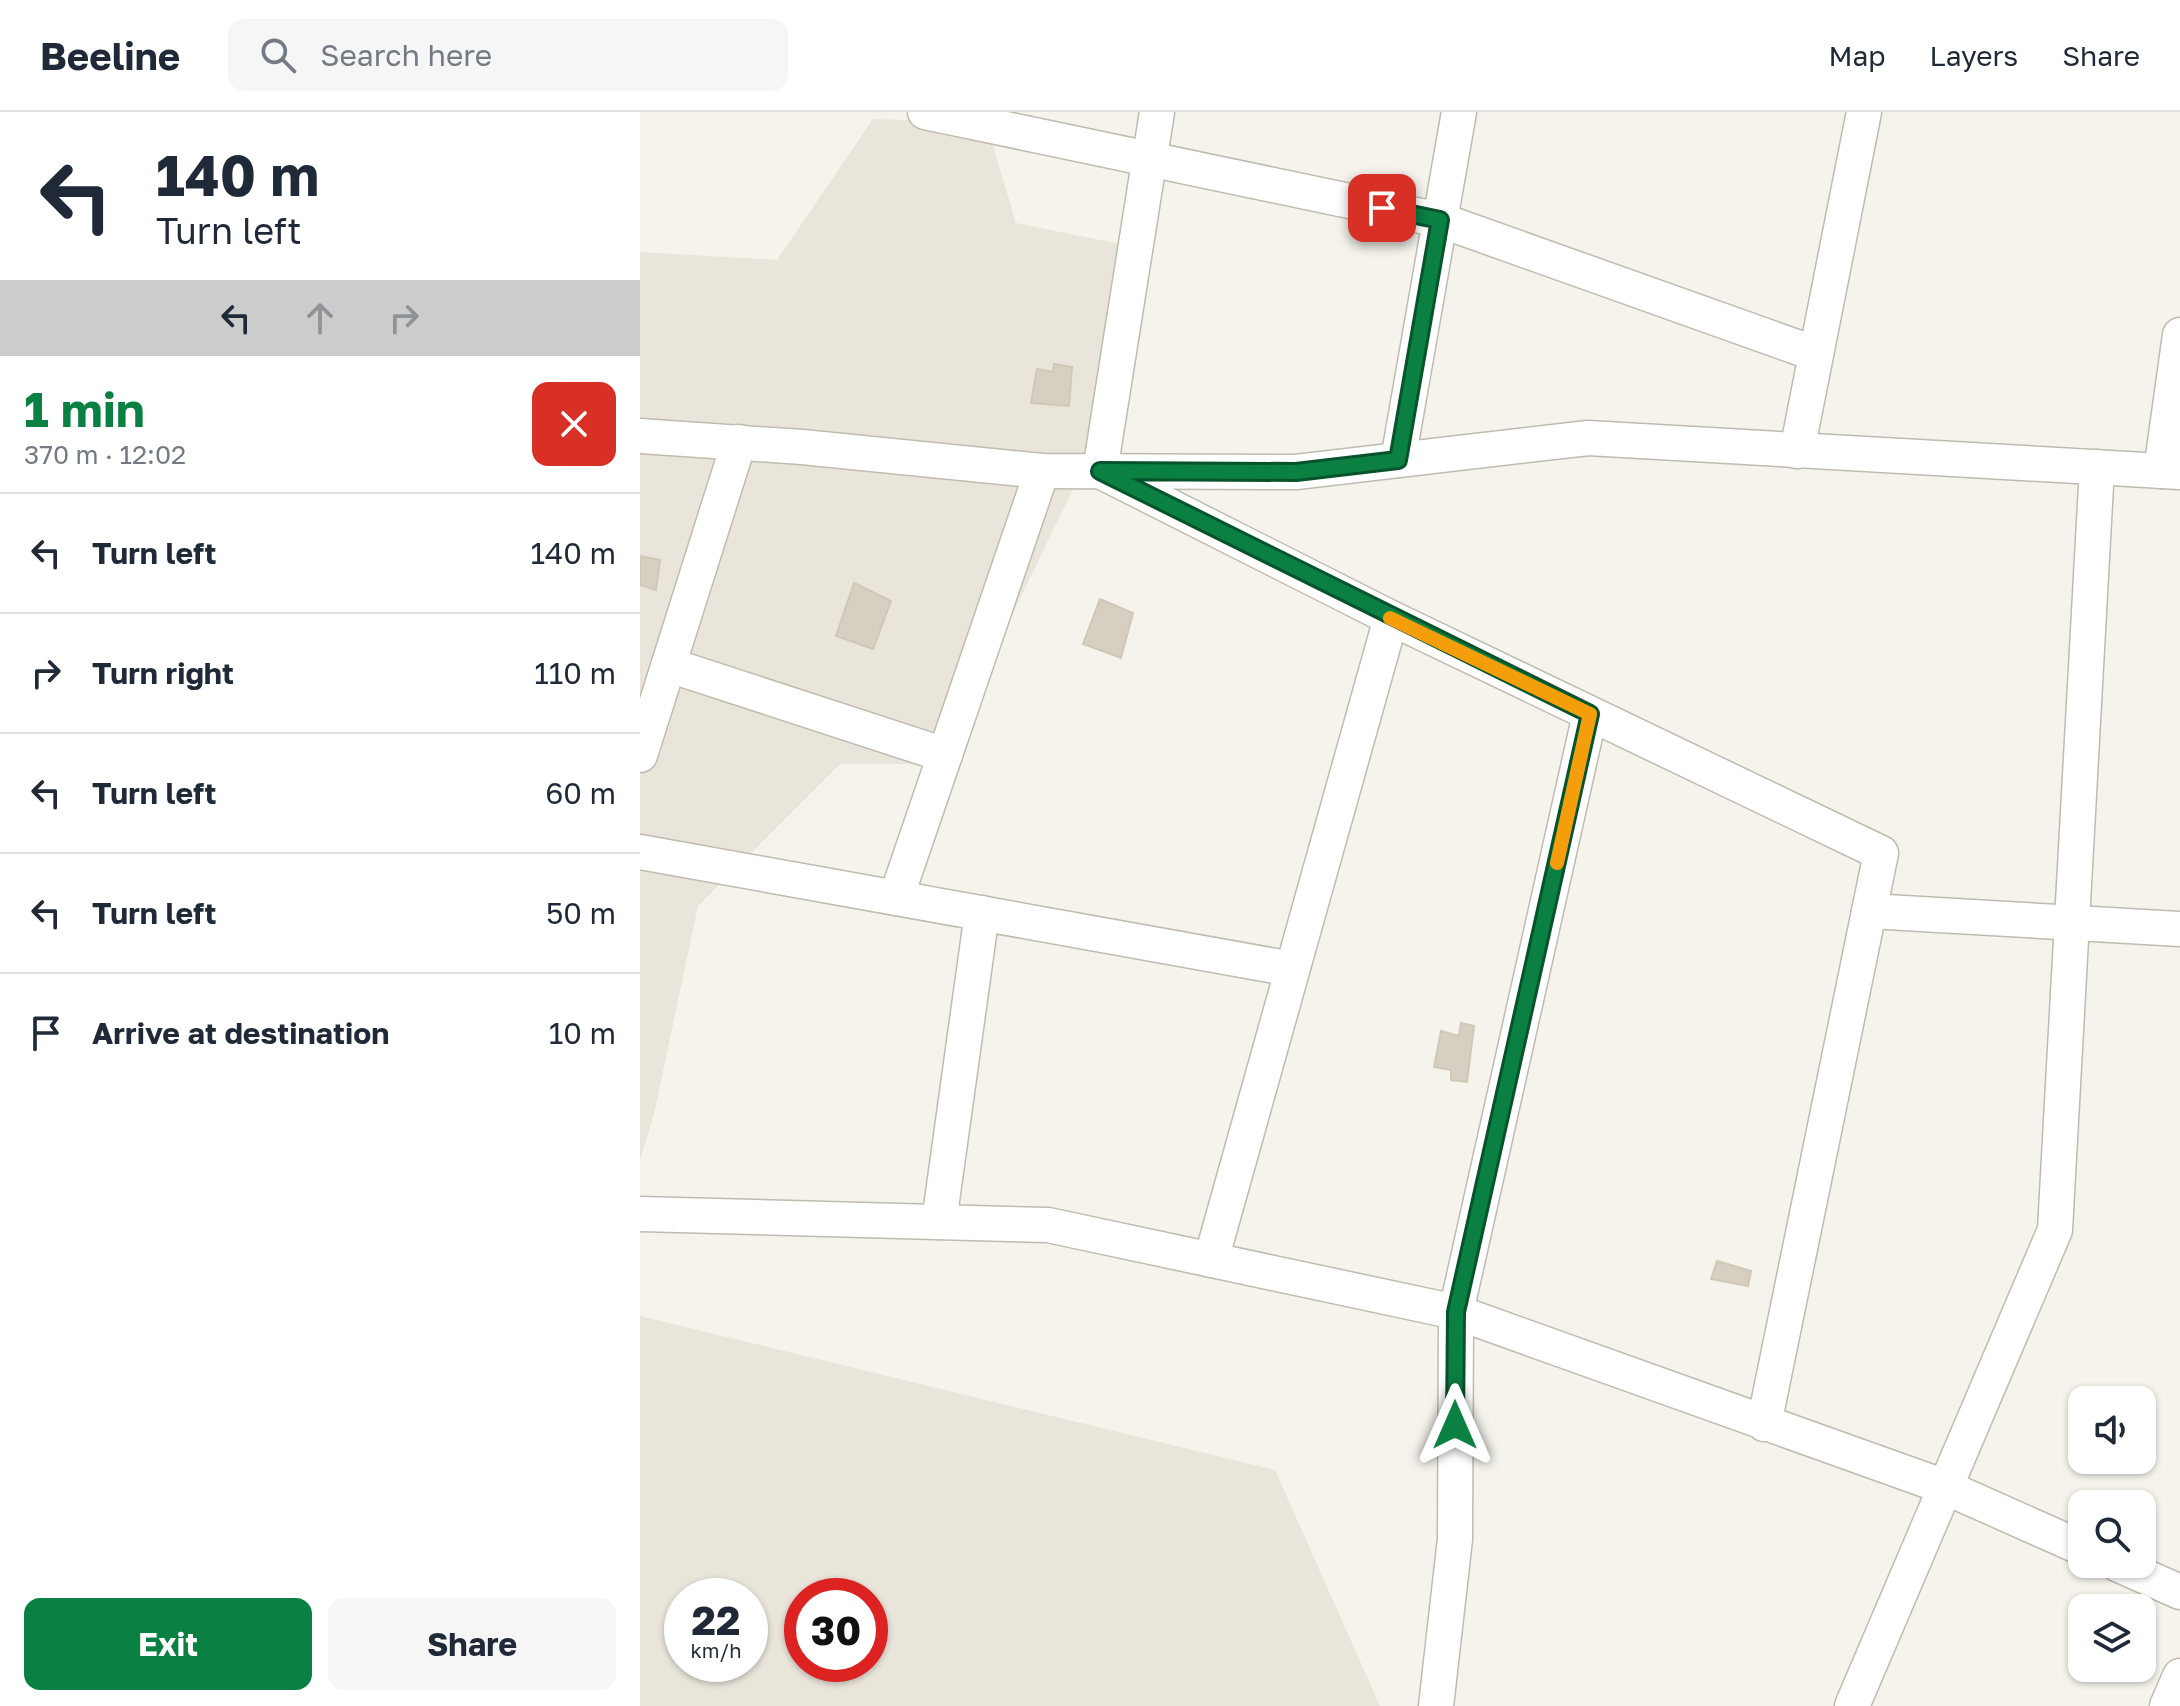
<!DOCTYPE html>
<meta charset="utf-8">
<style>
:root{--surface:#fff;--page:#f6f6f7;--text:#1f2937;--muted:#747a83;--line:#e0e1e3;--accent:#0b8043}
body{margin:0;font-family:"Golos Text",sans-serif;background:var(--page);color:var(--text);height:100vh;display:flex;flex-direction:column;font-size:30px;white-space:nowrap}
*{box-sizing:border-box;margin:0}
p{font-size:26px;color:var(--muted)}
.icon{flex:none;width:44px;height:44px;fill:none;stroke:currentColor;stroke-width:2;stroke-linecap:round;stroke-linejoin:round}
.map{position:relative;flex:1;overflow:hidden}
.drawer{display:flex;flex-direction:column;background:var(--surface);width:640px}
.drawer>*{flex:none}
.guide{background:#fff;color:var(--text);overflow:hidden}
.controls{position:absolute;left:1428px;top:1274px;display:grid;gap:16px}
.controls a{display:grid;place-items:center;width:88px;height:88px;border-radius:16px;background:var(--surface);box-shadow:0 2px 6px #0004;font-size:40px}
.speed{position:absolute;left:24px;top:1466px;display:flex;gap:16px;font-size:40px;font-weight:700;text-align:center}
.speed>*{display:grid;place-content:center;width:104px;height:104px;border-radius:50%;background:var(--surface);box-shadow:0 2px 6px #0004;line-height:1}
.speed small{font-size:20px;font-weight:400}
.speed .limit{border:12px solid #d22;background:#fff;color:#111}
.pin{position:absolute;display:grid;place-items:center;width:68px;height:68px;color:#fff;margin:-34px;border-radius:16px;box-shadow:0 4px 12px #0006}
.me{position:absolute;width:88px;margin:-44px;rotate:0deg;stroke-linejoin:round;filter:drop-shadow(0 0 6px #0008)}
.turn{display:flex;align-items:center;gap:28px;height:168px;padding:0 24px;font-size:36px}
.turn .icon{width:104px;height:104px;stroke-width:2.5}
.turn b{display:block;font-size:56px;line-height:68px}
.lanes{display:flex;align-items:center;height:76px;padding:0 24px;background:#0003;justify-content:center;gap:40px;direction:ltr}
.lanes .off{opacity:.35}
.round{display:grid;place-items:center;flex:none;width:84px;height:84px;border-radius:16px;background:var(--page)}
.headline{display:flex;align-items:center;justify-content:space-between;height:136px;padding:0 24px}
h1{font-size:48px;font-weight:700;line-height:60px;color:var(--accent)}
.primary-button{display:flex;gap:16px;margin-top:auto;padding:16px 24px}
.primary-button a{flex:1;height:92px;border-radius:16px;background:var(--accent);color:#fff;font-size:32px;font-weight:700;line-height:92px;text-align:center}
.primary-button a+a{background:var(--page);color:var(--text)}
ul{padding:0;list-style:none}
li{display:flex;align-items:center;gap:24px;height:120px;padding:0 24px;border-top:2px solid var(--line)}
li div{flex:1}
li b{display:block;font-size:30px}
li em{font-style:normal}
header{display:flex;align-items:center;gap:48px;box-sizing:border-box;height:112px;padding:0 40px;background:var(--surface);border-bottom:2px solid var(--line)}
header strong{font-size:38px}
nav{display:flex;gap:44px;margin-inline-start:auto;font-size:28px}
.search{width:560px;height:72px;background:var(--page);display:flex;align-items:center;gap:20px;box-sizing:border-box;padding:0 28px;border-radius:16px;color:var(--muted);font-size:30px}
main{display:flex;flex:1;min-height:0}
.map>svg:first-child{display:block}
.residential{fill:#e9e5db;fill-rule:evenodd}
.building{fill:#d6cfc2;stroke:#d1c7b6;stroke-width:2}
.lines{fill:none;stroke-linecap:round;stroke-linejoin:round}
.minor-casing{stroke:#c1bbaf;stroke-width:37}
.minor{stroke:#fff;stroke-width:34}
.route-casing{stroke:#07532c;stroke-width:20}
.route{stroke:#0b8043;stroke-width:14}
.slow{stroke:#f59e0b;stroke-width:14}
</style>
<header>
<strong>Beeline</strong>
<div class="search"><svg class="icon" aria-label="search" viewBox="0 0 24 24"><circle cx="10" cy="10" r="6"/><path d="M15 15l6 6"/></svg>Search here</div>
<nav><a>Map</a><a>Layers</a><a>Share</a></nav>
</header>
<main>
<section class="drawer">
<div class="guide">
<div class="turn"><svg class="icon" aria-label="left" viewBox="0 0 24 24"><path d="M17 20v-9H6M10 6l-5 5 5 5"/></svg><div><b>140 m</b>Turn left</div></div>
<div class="lanes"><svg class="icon" aria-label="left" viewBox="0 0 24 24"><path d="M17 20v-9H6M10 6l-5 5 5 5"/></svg><svg class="icon off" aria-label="ahead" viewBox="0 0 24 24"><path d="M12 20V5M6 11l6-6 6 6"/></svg><svg class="icon off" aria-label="right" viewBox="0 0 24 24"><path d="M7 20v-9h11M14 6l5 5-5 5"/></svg></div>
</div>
<div class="headline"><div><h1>1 min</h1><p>370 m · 12:02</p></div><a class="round" style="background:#d93025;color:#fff"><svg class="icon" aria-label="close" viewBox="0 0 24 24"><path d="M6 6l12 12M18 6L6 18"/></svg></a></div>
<ul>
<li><svg class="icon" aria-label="left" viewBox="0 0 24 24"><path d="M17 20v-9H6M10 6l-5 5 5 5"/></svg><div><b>Turn left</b></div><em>140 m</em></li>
<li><svg class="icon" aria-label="right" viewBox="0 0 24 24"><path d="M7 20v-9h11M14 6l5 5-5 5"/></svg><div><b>Turn right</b></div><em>110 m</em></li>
<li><svg class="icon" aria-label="left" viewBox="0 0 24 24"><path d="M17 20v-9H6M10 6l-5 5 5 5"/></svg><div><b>Turn left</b></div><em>60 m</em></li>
<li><svg class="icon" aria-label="left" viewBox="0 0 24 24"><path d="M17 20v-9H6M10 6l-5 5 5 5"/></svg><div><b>Turn left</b></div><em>50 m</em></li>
<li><svg class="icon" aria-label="arrive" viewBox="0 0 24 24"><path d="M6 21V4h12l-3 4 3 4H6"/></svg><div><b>Arrive at destination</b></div><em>10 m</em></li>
</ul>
<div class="primary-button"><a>Exit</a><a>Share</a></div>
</section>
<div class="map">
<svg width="1540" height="1594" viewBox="0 0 1540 1594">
<rect width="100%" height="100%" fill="#f5f3ec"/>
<!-- residential -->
<g class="residential">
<polygon points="233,7 346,10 376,111 495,135 479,282 300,652 200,652 58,794 14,1002 0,1048 0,140 137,148"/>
<path d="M0 1204 635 1358 740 1594H0ZM42 1484H110V1552H42ZM162 1484H230V1552H162Z"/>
</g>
<!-- building -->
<g class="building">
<polygon points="414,252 432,255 429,294 391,291 397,257 413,260"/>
<polygon points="0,444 20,448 16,478 0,473"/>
<polygon points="214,471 251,489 233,537 196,524"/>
<polygon points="460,487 493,501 481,546 443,532"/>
<polygon points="821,911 834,914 827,970 811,968 811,958 794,955 801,919 819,924"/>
<polygon points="1077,1149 1111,1159 1108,1174 1071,1167"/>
</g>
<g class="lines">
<defs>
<g id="minor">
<polyline points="285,0 800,108 1176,242"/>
<polyline points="517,0 460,359 751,506 1241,741 1124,1312"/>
<polyline points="0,324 162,335 402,359 656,360 948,326 1540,360"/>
<polyline points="1157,339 1224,0"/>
<polyline points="758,348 819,0"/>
<polyline points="1521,359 1540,223"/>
<polyline points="29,553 305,643"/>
<polyline points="0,643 99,330"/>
<polyline points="0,740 652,857"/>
<polyline points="256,786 402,359"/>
<polyline points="1229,799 1540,817"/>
<polyline points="0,1102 408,1113 816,1200 1305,1375 1442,1436"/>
<polyline points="299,1110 342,801"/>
<polyline points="571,1148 751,506"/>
<polyline points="1477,1452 1540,1480"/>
<polyline points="796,1594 815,1427 816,1200 950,602"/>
<polyline points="1212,1594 1415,1118 1457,355"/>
<polyline points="1527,1594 1540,1564"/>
</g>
</defs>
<!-- minor casing -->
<use href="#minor" class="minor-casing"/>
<!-- minor -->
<use href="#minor" class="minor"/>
</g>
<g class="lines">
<defs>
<polyline id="route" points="742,96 800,108 758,348 656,360 460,359 950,602 816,1200 815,1313"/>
</defs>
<!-- route casing -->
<use href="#route" class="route-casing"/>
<!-- route -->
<use href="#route" class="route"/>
<!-- slow -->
<polyline class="slow" points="750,506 950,602 917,751"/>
</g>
</svg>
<div class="controls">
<a><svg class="icon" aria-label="sound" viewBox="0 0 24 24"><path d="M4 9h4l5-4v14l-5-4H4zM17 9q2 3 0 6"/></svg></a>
<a><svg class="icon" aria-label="search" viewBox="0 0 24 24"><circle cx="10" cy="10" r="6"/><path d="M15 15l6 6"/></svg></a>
<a><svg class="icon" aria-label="layers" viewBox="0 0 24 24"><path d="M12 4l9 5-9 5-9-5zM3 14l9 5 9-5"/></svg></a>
</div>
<div class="speed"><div>22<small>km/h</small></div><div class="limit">30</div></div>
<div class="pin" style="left:742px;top:96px;background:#d93025"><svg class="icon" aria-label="arrive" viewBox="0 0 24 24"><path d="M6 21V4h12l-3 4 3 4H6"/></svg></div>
<svg class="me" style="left:815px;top:1313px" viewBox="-20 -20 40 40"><path d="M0-17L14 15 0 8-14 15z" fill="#0b8043" stroke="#fff" stroke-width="4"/></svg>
</div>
</main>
